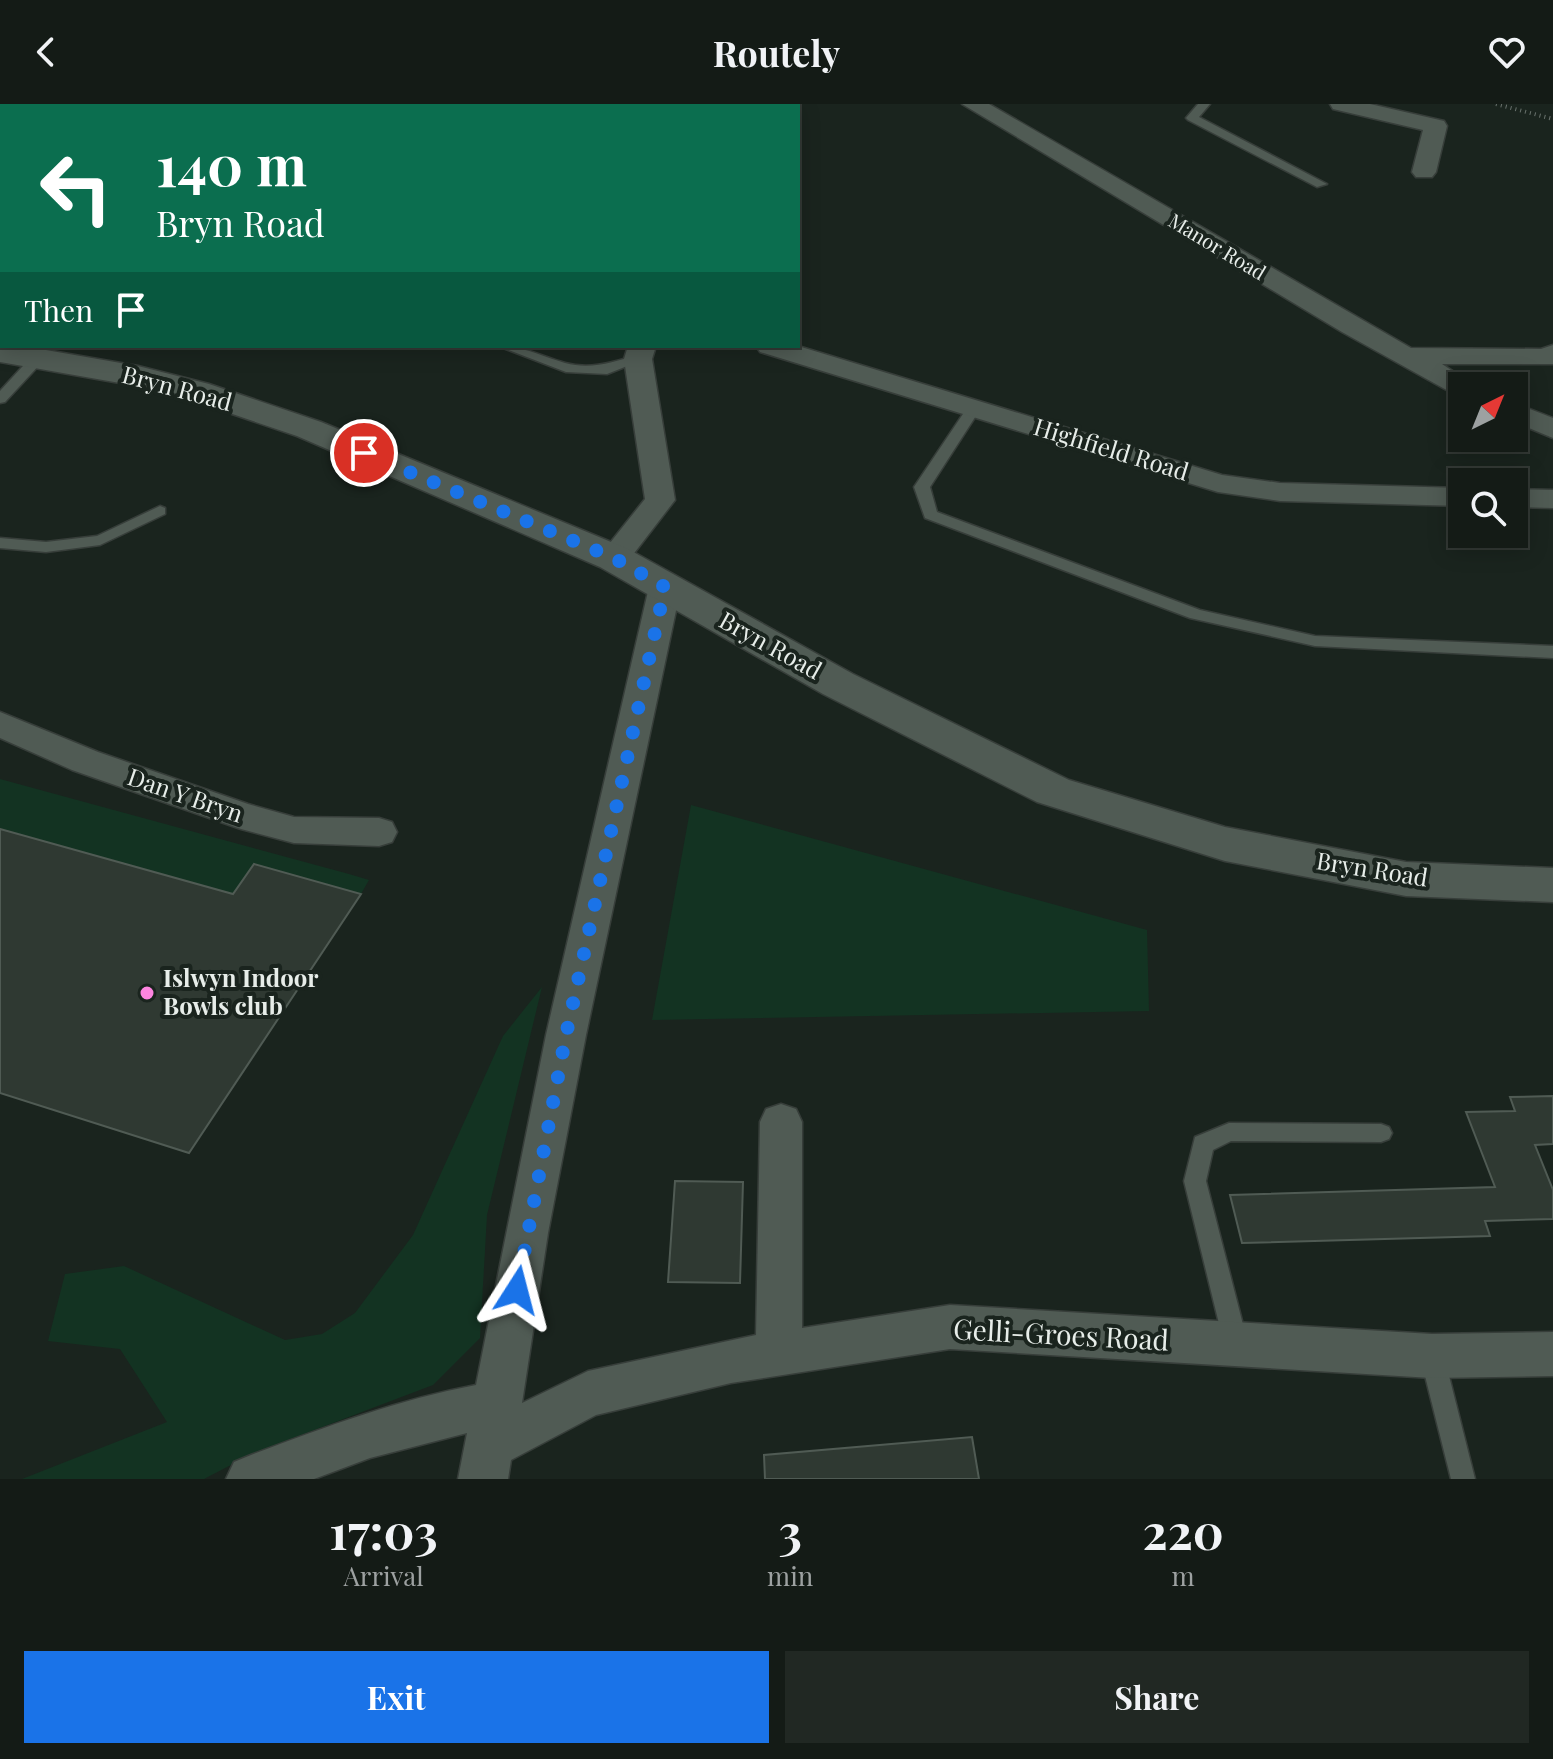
<!DOCTYPE html>
<style>
:root{--surface:#141b16;--page:#212823;--text:#f1f3f6;--muted:#9da1a1;--line:#333935;--accent:#1a73e8}
body{margin:0;font-family:"Playfair Display",serif;background:var(--page);color:var(--text);height:100vh;display:flex;flex-direction:column;font-size:30px;white-space:nowrap}
*{box-sizing:border-box;margin:0}
p{font-size:26px;color:var(--muted)}
.icon{flex:none;width:44px;height:44px;fill:none;stroke:currentColor;stroke-width:2;stroke-linecap:round;stroke-linejoin:round}
.map{position:relative;height:1375px;overflow:hidden}
.details{display:flex;flex-direction:column;background:var(--surface);flex:1}
.details>*{flex:none}
.top-card{position:absolute;left:0px;top:0px;width:800px;height:244px;box-shadow:0 4px 20px #0003,0 0 0 2px var(--line);background:#0b6e4f;color:#fff;overflow:hidden}
.needle{width:52px;rotate:43deg}
.fabs{position:absolute;left:1448px;top:268px;display:grid;gap:16px}
.fabs a{display:grid;place-items:center;width:80px;height:80px;border-radius:0px;background:var(--surface);box-shadow:0 4px 20px #0003,0 0 0 2px var(--line);font-size:40px}
.pin{position:absolute;display:grid;place-items:center;width:68px;height:68px;color:#fff;margin:-34px;border:4px solid #fff;border-radius:50%;box-shadow:0 2px 8px #0007}
.me{position:absolute;width:88px;margin:-44px;rotate:9deg;stroke-linejoin:round;filter:drop-shadow(0 0 6px #0008)}
.turn{display:flex;align-items:center;gap:28px;height:168px;padding:0 24px;font-size:36px}
.turn .icon{width:104px;height:104px;stroke-width:2.5}
.turn b{display:block;font-size:56px;line-height:68px}
.then{display:flex;align-items:center;height:76px;padding:0 24px;background:#0003;gap:16px;font-size:30px}
.eta{display:flex;justify-content:space-evenly;align-items:center;height:136px;text-align:center}
.eta b{font-size:48px;font-weight:700;line-height:56px}
.button{display:flex;gap:16px;margin-top:auto;padding:16px 24px}
.button a{flex:1;height:92px;border-radius:0px;background:var(--accent);color:#fff;font-size:32px;font-weight:700;line-height:92px;text-align:center}
.button a+a{background:var(--page);color:var(--text)}
header{display:flex;justify-content:space-between;align-items:center;height:104px;padding:0 24px;background:var(--surface);font-size:36px;font-weight:700}
.map>svg:first-child{display:block}
.green{fill:#133322}
.building{fill:#2f3932;stroke:#505b54;stroke-width:2}
.lines{fill:none;stroke-linecap:round;stroke-linejoin:round}
.lane-casing{stroke:#373e3a;stroke-width:3}
.street-casing{stroke:#373e3a;stroke-width:3}
.secondary-casing{stroke:#373e3a;stroke-width:3}
.path{stroke:#6a736e;stroke-width:4;stroke-dasharray:1 4;stroke-linecap:butt}
.lane{fill:#505b54;fill-rule:evenodd}
.street{fill:#505b54;fill-rule:evenodd}
.secondary{fill:#505b54;fill-rule:evenodd}
.route{stroke:#1a73e8;stroke-width:14;stroke-dasharray:0 25.2}
.poi-dot{fill:#fe85e0;stroke:#1a241e;stroke-width:3}
.labels{text-anchor:middle;stroke-width:8;stroke-linejoin:round;paint-order:stroke}
.far-street-label{font-size:20px;fill:#e7ede9;stroke:#1a241e}
.street-label{font-size:24px;fill:#e7ede9;stroke:#1a241e}
.poi-label{font-size:24px;font-weight:bold;fill:#e7ede9;stroke:#1a241e;text-anchor:start}
.near-street-label{font-size:28px;fill:#e7ede9;stroke:#1a241e}
</style>
<header><svg class="icon" aria-label="back" viewBox="0 0 24 24"><path d="M15 5l-7 7 7 7"/></svg>Routely<svg class="icon" aria-label="heart" viewBox="0 0 24 24"><path d="M12 20l-8-8c-3-5 5-10 8-4 3-6 11-1 8 4z"/></svg></header>
<div class="map">
<svg width="1553" height="1375" viewBox="0 0 1553 1375">
<rect width="100%" height="100%" fill="#1a241e"/>
<!-- green -->
<g class="green">
<polygon points="0,675 349,770 369,776 361,790 254,761 233,790 0,726"/>
<polygon points="691,701 1147,826 1149,907 652,916"/>
<polygon points="542,883 487,1111 480,1234 433,1281 254,1349 204,1375 22,1375 167,1318 120,1245 48,1237 65,1170 124,1162 285,1236 322,1230 355,1209 413,1131 503,932"/>
</g>
<!-- building -->
<g class="building">
<polygon points="0,725 233,790 254,760 361,790 189,1049 0,989"/>
<polygon points="1553,992 1553,1040 1535,1041 1553,1086 1553,1115 1485,1117 1490,1132 1242,1139 1230,1091 1495,1083 1466,1008 1515,1007 1510,993"/>
<polygon points="675,1077 743,1078 740,1179 668,1178"/>
<polygon points="972,1333 979,1375 765,1375 764,1351"/>
</g>
<g class="lines">
<defs>
<g id="lane">
<polygon points="1198,0 1210,0 1199,13 1327,80 1317,83 1188,16 1186,14"/>
<rect x="0" y="127" width="2" height="8"/>
<path d="M498 242C523 242 541 252 565 259 591 266 613 258 638 251L645 255 607 270 566 268Z"/>
<polygon points="38,250 43,251 43,257 5,298 0,299 0,287 33,251"/>
<polygon points="974,300 981,304 930,383 937,408 1200,506 1315,532 1553,542 1553,554 1315,542 1190,514 925,414 914,383 969,301"/>
<polygon points="160,402 165,404 165,410 100,441 46,448 0,444 0,434 46,438 97,432"/>
<polygon points="1229,1019 1381,1020 1389,1023 1392,1029 1389,1035 1381,1038 1231,1037 1213,1046 1206,1077 1248,1240 1244,1248 1236,1251 1228,1248 1224,1240 1184,1077 1195,1033"/>
<polygon points="1432,1241 1440,1244 1444,1252 1475,1375 1451,1375 1420,1252 1424,1244"/>
</g>
<g id="street">
<polygon points="225,0 248,0 249,2 226,2"/>
<polygon points="582,0 608,0 609,2 583,2"/>
<polygon points="962,0 989,0 1411,244 1541,245 1553,241 1553,260 1442,260 1475,282 1462,282 1462,291 1452,289 1342,228"/>
<polygon points="1330,0 1370,0 1444,17 1447,22 1436,68 1432,73 1416,73 1412,68 1423,26 1333,5"/>
<polygon points="628,242 656,242 652,255 675,396 625,461 614,464 603,461 598,454 645,395 624,255"/>
<polygon points="756,242 798,242 1222,371 1280,379 1462,384 1462,402 1280,397 1218,388 760,248"/>
<polygon points="1514,299 1553,314 1553,334 1514,318"/>
<polygon points="1514,385 1553,386 1553,404 1514,403"/>
<path d="M665 473 676 476 681 483 586 931 548 1129 522 1299 588 1267 756 1231 760 1018 766 1005 781 1000 796 1005 802 1018V1224L950 1201 1432 1230 1553 1228V1272L1432 1274 950 1245 731 1279 596 1311 511 1356 508 1375H458L467 1329 370 1354 314 1375H226L234 1358 251 1351C325 1323 397 1296 476 1281L546 931 649 483 654 476Z"/>
<polygon points="0,608 98,648 248,700 294,713 379,714 392,718 397,728 392,738 379,742 294,739 241,725 72,666 0,634"/>
</g>
<polygon id="secondary" points="0,238 2,242 23,242 138,262 209,280 321,318 628,445 853,570 1069,676 1225,723 1406,758 1553,764 1553,798 1406,792 1225,757 1037,698 823,590 600,463 297,332 185,294 137,282 0,258"/>
</defs>
<!-- lane casing -->
<use href="#lane" class="lane-casing"/>
<!-- street casing -->
<use href="#street" class="street-casing"/>
<!-- secondary casing -->
<use href="#secondary" class="secondary-casing"/>
<!-- path -->
<polyline class="path" points="1496,0 1553,15"/>
<!-- lane -->
<use href="#lane" class="lane"/>
<!-- street -->
<use href="#street" class="street"/>
<!-- secondary -->
<use href="#secondary" class="secondary"/>
</g>
<g class="lines">
<!-- route -->
<polyline class="route" points="364,349 614,454 665,483 566,931 517,1186"/>
</g>
<!-- markers -->
<circle class="poi-dot" cx="147" cy="889" r="8"/>
<g class="labels">
<!-- far-street labels -->
<g class="far-street-label">
<text transform="translate(1217 143) rotate(31)" y="7">Manor Road</text>
</g>
<!-- street labels -->
<g class="street-label">
<text transform="translate(177 285) rotate(15)" y="8">Bryn Road</text>
<text transform="translate(1111 346) rotate(17)" y="8">Highfield Road</text>
<text transform="translate(770 542) rotate(29)" y="8">Bryn Road</text>
<text transform="translate(185 692) rotate(19)" y="8">Dan Y Bryn</text>
<text transform="translate(1372 766) rotate(9)" y="8">Bryn Road</text>
</g>
<!-- poi labels -->
<g class="poi-label">
<text x="163" y="883">Islwyn Indoor<tspan x="163" dy="28">Bowls club</tspan></text>
</g>
<!-- near-street labels -->
<g class="near-street-label">
<text transform="translate(1061 1231) rotate(3)" y="10">Gelli-Groes Road</text>
</g>
</g>
</svg>
<div class="fabs">
<a><svg class="needle" viewBox="-14 -14 28 28"><path d="M0-13l5 13h-10z" fill="#e53935"/><path d="M0 13l5-13h-10z" fill="#9da1a1"/></svg></a>
<a><svg class="icon" aria-label="search" viewBox="0 0 24 24"><circle cx="10" cy="10" r="6"/><path d="M15 15l6 6"/></svg></a>
</div>
<div class="pin" style="left:364px;top:349px;background:#d93025"><svg class="icon" aria-label="arrive" viewBox="0 0 24 24"><path d="M6 21V4h12l-3 4 3 4H6"/></svg></div>
<svg class="me" style="left:517px;top:1186px" viewBox="-20 -20 40 40"><path d="M0-17L14 15 0 8-14 15z" fill="#1a73e8" stroke="#fff" stroke-width="4"/></svg>
<div class="top-card">
<div class="turn"><svg class="icon" aria-label="left" viewBox="0 0 24 24"><path d="M17 20v-9H6M10 6l-5 5 5 5"/></svg><div><b>140 m</b>Bryn Road</div></div>
<div class="then">Then<svg class="icon" aria-label="arrive" viewBox="0 0 24 24"><path d="M6 21V4h12l-3 4 3 4H6"/></svg></div>
</div>
</div>
<section class="details">
<div class="eta">
<div><b>17:03</b><p>Arrival</p></div>
<div><b>3</b><p>min</p></div>
<div><b>220</b><p>m</p></div>
</div>
<div class="button"><a>Exit</a><a>Share</a></div>
</section>
